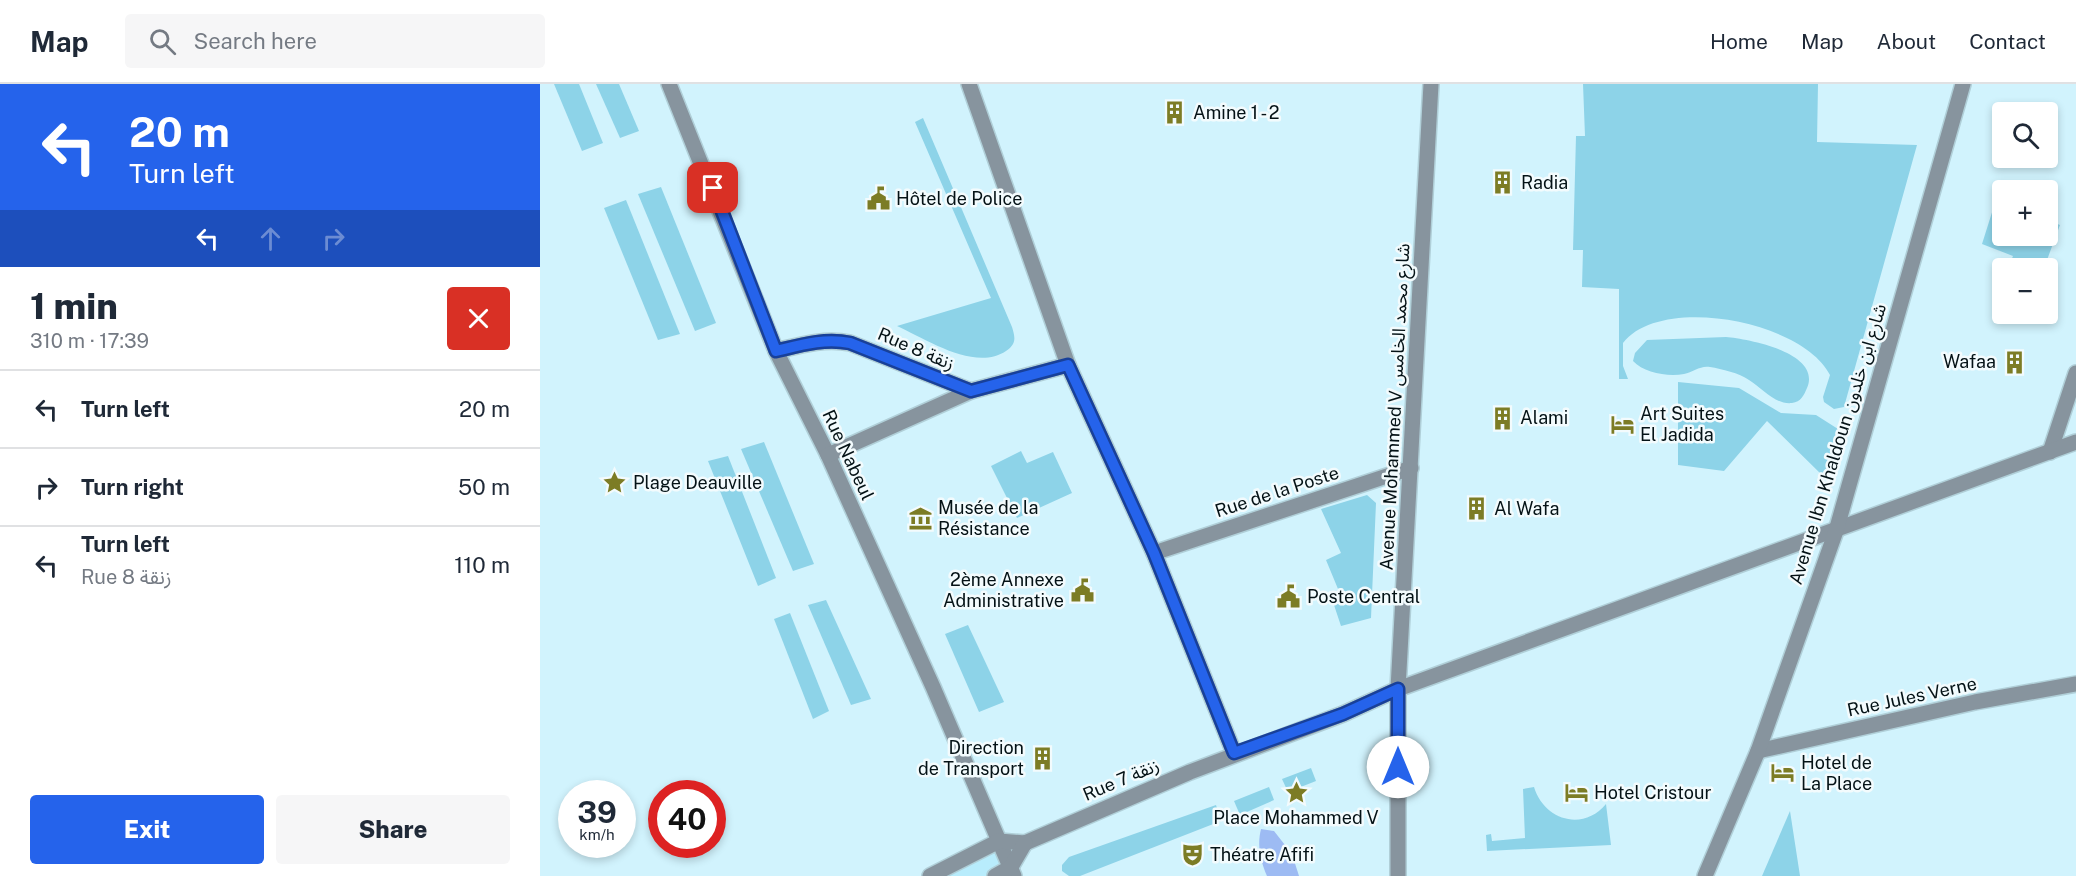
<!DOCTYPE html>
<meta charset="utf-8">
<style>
:root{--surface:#fff;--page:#f6f6f7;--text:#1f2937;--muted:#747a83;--line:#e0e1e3;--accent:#2563eb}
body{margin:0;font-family:"Public Sans","Noto Sans Arabic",sans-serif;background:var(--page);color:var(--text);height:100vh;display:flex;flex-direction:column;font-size:22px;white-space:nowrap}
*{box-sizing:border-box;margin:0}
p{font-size:20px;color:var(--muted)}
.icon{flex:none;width:33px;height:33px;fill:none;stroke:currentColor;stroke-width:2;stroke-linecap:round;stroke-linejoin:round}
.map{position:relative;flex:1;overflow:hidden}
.side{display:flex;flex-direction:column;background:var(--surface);width:540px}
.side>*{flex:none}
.top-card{background:#2563eb;color:#fff;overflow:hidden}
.buttons{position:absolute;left:1452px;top:18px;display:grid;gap:12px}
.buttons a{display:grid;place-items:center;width:66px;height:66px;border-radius:6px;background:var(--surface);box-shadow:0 3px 9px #0003;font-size:30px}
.speed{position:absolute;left:18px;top:696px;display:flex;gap:12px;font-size:30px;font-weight:700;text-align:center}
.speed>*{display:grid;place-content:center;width:78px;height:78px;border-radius:50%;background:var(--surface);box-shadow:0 3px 9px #0003;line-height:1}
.speed small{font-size:15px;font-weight:400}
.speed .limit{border:9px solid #d22;background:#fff;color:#111}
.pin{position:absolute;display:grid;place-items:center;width:51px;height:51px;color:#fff;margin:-26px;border-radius:12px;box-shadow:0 3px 9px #0006}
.me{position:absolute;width:66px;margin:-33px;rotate:0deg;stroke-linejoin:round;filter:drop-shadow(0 0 4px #0008)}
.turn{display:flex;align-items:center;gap:21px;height:126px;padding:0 30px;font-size:27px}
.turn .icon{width:78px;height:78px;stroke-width:2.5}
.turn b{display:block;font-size:42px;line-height:51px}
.lanes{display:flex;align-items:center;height:57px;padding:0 30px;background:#0003;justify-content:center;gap:30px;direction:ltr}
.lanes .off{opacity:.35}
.round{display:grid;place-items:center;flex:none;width:63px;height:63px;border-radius:6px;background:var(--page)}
.overview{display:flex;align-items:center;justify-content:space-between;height:102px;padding:0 30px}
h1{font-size:36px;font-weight:800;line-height:45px}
.primary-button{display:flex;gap:12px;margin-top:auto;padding:12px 30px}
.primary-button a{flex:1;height:69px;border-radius:6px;background:var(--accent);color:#fff;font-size:24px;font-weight:800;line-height:69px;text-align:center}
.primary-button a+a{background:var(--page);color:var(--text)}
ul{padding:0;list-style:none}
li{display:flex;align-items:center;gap:18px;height:78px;padding:0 30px;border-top:2px solid var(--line)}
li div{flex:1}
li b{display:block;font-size:22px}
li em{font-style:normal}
header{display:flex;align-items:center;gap:36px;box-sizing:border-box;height:84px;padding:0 30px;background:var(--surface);border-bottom:2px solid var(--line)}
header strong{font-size:28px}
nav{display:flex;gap:33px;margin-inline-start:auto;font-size:21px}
.search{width:420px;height:54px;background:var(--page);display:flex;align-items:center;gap:15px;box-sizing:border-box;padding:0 21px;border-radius:6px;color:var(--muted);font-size:22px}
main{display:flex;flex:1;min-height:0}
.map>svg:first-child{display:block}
.built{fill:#b8ecfc}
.green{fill:#8dd3e8}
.water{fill:#9dbbf3}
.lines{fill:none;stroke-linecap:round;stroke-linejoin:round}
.minor-casing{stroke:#b0cfd8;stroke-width:18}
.tertiary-casing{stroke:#b0cfd8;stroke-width:18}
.minor{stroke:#87949e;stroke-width:15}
.tertiary{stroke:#87949e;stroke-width:15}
.route-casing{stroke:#184099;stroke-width:15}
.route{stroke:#2563eb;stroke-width:10}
.labels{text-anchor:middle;stroke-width:5;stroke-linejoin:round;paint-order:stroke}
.poi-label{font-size:18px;fill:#041216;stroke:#f3fbfd;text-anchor:start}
.street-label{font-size:18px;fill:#041216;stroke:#f3fbfd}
</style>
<header>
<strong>Map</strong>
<div class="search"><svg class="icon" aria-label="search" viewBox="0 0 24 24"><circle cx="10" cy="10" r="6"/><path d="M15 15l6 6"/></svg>Search here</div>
<nav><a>Home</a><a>Map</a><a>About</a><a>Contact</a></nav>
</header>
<main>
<section class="side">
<div class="top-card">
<div class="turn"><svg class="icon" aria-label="left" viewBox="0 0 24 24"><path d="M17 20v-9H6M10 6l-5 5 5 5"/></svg><div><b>20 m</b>Turn left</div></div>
<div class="lanes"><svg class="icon" aria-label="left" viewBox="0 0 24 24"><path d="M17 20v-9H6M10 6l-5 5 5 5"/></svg><svg class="icon off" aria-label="ahead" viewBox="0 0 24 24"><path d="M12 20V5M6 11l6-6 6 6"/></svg><svg class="icon off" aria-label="right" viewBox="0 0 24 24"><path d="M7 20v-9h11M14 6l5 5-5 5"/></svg></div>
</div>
<div class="overview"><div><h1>1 min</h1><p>310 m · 17:39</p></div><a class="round" style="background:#d93025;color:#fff"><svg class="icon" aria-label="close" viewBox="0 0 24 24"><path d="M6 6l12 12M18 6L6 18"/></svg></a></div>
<ul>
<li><svg class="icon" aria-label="left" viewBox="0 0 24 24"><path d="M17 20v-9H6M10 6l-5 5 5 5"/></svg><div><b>Turn left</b></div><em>20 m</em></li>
<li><svg class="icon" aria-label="right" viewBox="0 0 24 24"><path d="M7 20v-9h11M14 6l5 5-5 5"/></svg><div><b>Turn right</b></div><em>50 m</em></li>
<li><svg class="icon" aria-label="left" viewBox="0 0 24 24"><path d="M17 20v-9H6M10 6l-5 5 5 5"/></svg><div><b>Turn left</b><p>Rue 8 زنقة</p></div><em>110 m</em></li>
</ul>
<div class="primary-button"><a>Exit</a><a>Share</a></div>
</section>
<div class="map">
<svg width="1536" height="792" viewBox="0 0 1536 792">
<rect width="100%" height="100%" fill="#d1f3fd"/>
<!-- built -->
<polygon class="built" points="459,757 474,792 390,792"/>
<!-- green -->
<g class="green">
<polygon points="14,0 39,0 63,59 42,67"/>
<polygon points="56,0 79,0 99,47 80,54"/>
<path d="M1043 0H1278L1277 58 1377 61 1304 323 1294 325 1284 318 1283 313 1290 291C1263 237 1121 210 1083 259V282L1088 295H1079V205L1042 203 1043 166H1033L1036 52H1045Z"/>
<path d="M383 34 472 243C475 253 477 260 466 267 435 288 386 255 357 242L451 214 375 38Z"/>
<polygon points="121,103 176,239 155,247 98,110"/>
<polygon points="1460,103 1470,106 1462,106 1462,152 1508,152 1508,136 1520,141 1504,184 1468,184 1473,172 1442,160"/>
<polygon points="86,116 140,250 118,256 64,124"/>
<path d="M1186 253C1209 255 1282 269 1267 304 1264 311 1261 318 1252 319 1235 321 1222 304 1209 296 1199 289 1182 285 1170 283 1161 281 1153 288 1144 290 1128 293 1104 289 1093 277L1095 269 1107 256Z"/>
<polygon points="1138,298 1199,304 1241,329 1276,331 1298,345 1284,393 1227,337 1184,387 1138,381"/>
<polygon points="224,358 274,480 253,487 201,365"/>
<polygon points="481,367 487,379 513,368 532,409 477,434 451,382"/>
<polygon points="188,372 236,494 218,502 168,377"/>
<polygon points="827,411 836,419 831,534 801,542 794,521 803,517 786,476 801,469 781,425"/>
<polygon points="286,516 331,615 311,621 268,521"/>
<polygon points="250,529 289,627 273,635 234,535"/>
<polygon points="428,541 464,618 439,628 405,550"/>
<polygon points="771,684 776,697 748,708 742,695"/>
<polygon points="729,703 734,716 700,731 694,717"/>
<path d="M994 703C1004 736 1043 748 1066 720L1071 761 947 767 946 751 951 750 952 757 985 754 983 705Z"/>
<polygon points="676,721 681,737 540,792 529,792 522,787 522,781 529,773"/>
<polygon points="1250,727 1260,792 1222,792"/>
</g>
<!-- water -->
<path class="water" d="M721 745 734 747 752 770 759 792H727C720 776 717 761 721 745Z"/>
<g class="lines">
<defs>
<g id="minor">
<polyline points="129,0 236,267 288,371 393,603 474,792"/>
<polyline points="429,0 528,281 614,469 694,669"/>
<path d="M236 267C261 261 284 254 310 259L431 307"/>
<polyline points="1510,368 1536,289"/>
<polyline points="288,371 431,307 528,281"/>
<polyline points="614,469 871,384"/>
<polyline points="1218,667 1435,618 1536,600"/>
<polyline points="485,759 650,688 803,630 858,605 1536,358"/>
<polyline points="390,792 459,757 485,759"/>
<polyline points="455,792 471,783 485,759"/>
<polyline points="1165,792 1218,667 1296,447 1423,0"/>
</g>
<polyline id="tertiary" points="858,792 858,605 891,0"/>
</defs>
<!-- minor casing -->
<use href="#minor" class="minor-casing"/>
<!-- tertiary casing -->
<use href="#tertiary" class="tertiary-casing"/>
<!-- minor -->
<use href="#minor" class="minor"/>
<!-- tertiary -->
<use href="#tertiary" class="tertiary"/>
</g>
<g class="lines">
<defs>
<path id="route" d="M173 104 236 267C261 261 284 254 310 259L431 307 528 281 614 469 694 669 803 630 858 605V683"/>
</defs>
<!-- route casing -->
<use href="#route" class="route-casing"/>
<!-- route -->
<use href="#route" class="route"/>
</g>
<!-- icons -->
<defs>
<symbol id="building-bare" viewBox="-9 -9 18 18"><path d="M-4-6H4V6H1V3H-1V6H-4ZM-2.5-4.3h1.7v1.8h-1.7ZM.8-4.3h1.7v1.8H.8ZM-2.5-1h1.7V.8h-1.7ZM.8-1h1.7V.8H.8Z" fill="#7c7c25" stroke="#f3fbfd" stroke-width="2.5" paint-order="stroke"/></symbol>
<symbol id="civic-bare" viewBox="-9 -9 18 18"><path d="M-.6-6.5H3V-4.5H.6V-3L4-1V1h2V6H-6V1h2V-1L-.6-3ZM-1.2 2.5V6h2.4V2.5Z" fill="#7c7c25" stroke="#f3fbfd" stroke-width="2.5" paint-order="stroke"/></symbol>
<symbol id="hotel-bare" viewBox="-9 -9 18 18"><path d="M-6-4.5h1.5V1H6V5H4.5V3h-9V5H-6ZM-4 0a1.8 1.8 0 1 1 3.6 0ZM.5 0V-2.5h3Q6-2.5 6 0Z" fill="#7c7c25" stroke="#f3fbfd" stroke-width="2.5" paint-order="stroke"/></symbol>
<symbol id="sight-bare" viewBox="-9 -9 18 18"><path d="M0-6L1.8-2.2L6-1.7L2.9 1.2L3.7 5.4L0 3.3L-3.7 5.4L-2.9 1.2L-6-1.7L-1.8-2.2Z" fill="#7c7c25" stroke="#f3fbfd" stroke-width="2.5" paint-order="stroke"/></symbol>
<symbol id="museum-bare" viewBox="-9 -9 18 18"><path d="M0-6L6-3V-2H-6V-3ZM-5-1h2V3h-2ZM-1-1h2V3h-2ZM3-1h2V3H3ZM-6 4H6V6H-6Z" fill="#7c7c25" stroke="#f3fbfd" stroke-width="2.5" paint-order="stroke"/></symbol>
<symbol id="theatre-bare" viewBox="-9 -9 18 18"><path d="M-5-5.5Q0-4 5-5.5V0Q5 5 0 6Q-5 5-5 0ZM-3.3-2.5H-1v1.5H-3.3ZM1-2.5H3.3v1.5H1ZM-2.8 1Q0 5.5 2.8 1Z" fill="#7c7c25" stroke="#f3fbfd" stroke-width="2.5" paint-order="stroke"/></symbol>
</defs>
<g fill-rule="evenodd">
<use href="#building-bare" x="618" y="12" width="33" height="33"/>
<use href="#building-bare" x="946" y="82" width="33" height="33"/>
<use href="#civic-bare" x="322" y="98" width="33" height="33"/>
<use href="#building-bare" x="1458" y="262" width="33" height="33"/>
<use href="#building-bare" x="946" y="318" width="33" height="33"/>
<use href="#hotel-bare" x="1066" y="324" width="33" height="33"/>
<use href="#sight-bare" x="58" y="382" width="33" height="33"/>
<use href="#building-bare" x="920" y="408" width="33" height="33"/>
<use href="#museum-bare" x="364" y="418" width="33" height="33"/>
<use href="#civic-bare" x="526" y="490" width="33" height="33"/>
<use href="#civic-bare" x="732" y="496" width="33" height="33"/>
<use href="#building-bare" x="486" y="658" width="33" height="33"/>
<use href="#hotel-bare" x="1226" y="672" width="33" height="33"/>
<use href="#sight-bare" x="740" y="692" width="33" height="33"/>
<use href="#hotel-bare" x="1020" y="692" width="33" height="33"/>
<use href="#theatre-bare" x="636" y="754" width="33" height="33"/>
</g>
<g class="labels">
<!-- poi labels -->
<g class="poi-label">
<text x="653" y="35">Amine 1 - 2</text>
<text x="981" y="105">Radia</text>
<text x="356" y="121">Hôtel de Police</text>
<text x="1456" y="284" text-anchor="end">Wafaa</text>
<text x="1100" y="336">Art Suites<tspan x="1100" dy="21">El Jadida</tspan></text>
<text x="980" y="340">Alami</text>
<text x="93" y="405">Plage Deauville</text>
<text x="398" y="430">Musée de la<tspan x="398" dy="21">Résistance</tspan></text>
<text x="954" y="431">Al Wafa</text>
<text x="524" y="502" text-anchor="end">2ème Annexe<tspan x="524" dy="21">Administrative</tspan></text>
<text x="767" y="519">Poste Central</text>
<text x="484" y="670" text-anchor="end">Direction<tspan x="484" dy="21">de Transport</tspan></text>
<text x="1261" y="685">Hotel de<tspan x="1261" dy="21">La Place</tspan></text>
<text x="1054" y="715">Hotel Cristour</text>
<text x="756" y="740" text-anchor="middle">Place Mohammed V</text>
<text x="670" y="777">Théatre Afifi</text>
</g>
<!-- street labels -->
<g class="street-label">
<text transform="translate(376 265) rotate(23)" y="6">Rue 8 زنقة</text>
<text transform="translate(855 323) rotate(-87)" y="6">Avenue Mohammed V شارع محمد الخامس</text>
<text transform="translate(1298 360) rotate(-73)" y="6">Avenue Ibn Khaldoun شارع ابن خلدون</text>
<text transform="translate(308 371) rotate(65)" y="6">Rue Nabeul</text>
<text transform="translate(737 408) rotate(-18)" y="6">Rue de la Poste</text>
<text transform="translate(1372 613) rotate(-12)" y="6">Rue Jules Verne</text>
<text transform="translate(581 696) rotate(-23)" y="6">Rue 7 زنقة</text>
</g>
</g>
</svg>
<div class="buttons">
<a><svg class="icon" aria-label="search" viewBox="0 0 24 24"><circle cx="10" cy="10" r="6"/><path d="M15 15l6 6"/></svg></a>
<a>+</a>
<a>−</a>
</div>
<div class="speed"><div>39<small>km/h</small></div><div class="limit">40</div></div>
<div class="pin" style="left:173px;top:104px;background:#d93025"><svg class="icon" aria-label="arrive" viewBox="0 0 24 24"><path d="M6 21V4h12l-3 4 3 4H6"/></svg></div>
<svg class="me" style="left:858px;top:683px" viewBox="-20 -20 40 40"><circle r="19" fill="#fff"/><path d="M0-13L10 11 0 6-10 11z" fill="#2563eb"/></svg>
</div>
</main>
